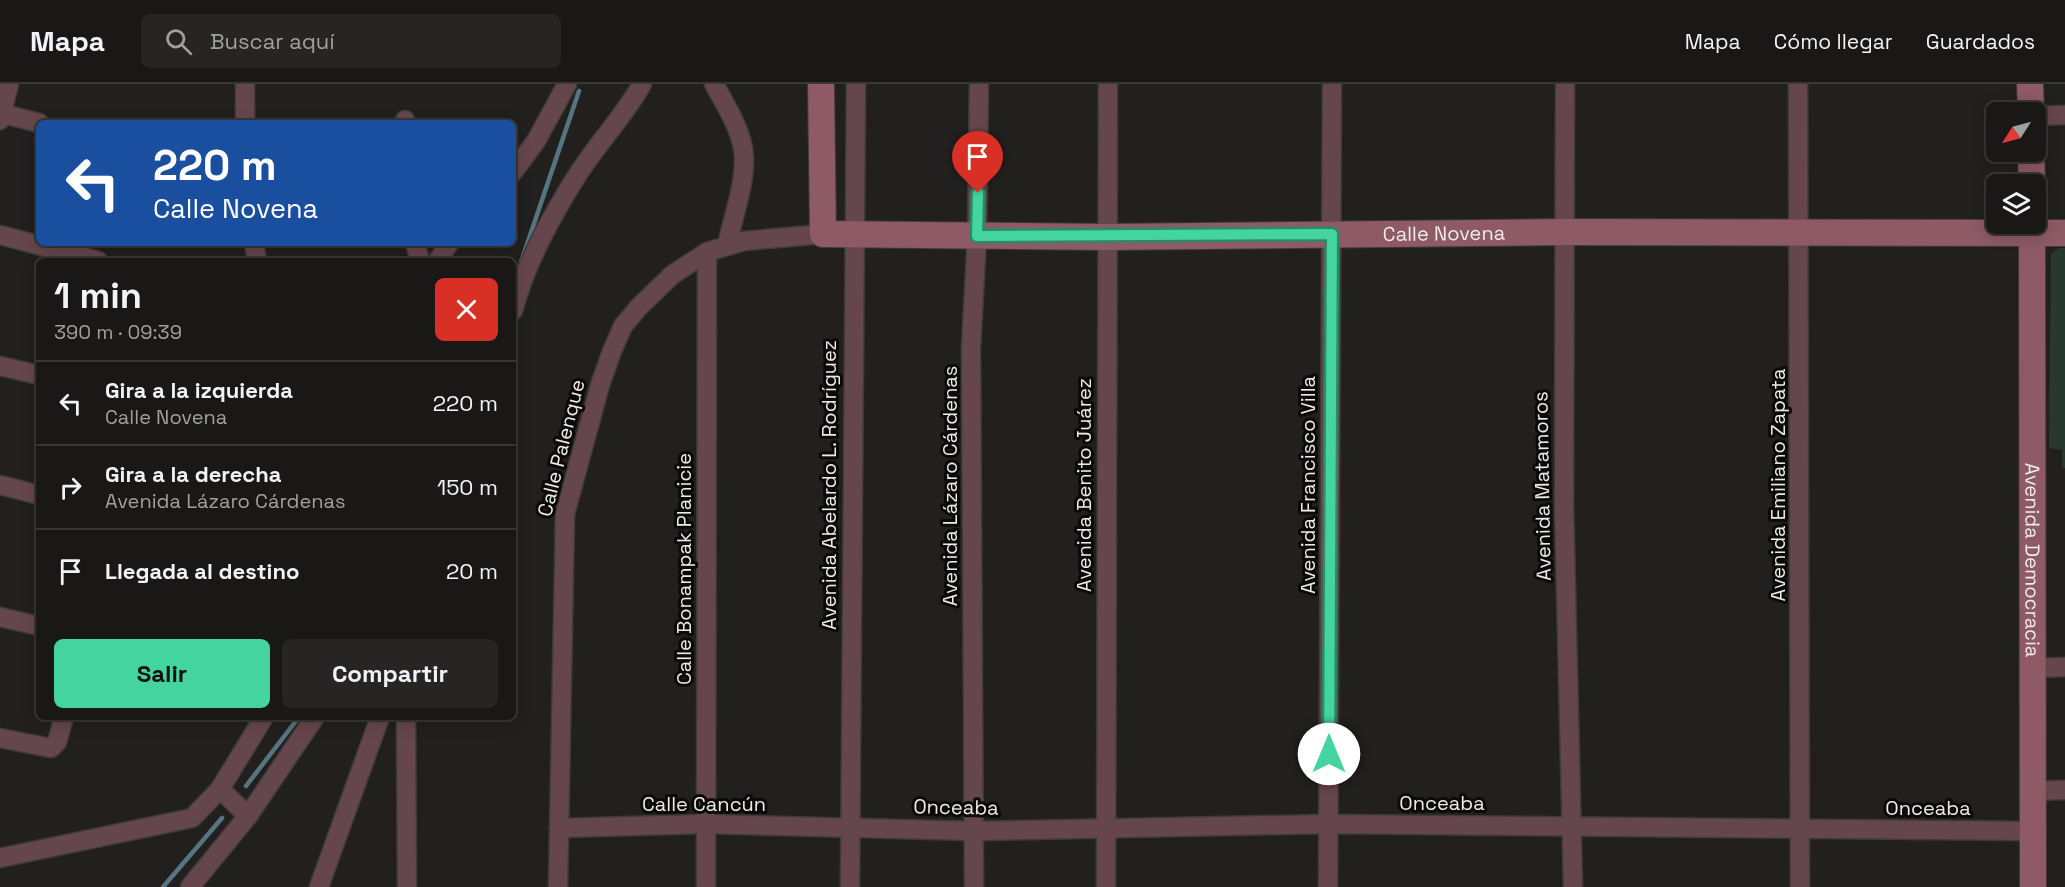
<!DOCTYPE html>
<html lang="es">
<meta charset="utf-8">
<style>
:root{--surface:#1a1816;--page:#272523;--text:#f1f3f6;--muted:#9fa0a1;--line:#383735;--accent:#44d49f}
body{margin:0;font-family:"Space Grotesk",sans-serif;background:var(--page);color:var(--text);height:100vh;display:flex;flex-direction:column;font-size:22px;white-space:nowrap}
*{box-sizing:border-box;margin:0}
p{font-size:20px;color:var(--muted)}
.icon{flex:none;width:33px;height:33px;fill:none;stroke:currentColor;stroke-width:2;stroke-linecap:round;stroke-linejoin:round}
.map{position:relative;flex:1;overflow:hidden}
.sheet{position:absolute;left:36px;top:174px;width:480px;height:462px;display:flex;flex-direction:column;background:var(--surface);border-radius:9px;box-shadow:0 3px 15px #0003,0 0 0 2px var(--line)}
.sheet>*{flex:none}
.hud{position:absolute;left:36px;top:36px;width:480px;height:126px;border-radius:9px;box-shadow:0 3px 15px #0003,0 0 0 2px var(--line);background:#1a4fa0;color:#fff;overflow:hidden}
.needle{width:39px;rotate:234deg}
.fabs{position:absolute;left:1986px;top:18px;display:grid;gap:12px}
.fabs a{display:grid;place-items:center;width:60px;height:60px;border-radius:9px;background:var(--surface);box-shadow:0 3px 15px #0003,0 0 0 2px var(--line);font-size:30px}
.pin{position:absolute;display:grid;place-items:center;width:51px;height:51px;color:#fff;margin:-62px -26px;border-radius:50% 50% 50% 0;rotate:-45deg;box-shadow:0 0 6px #0007}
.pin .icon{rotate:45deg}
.me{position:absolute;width:66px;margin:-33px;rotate:0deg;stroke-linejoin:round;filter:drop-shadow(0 0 4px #0008)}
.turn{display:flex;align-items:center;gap:21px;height:126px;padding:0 18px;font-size:27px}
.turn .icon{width:78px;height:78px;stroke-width:2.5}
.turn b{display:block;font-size:42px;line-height:51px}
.round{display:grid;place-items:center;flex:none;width:63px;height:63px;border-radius:9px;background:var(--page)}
.headline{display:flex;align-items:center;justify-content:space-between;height:102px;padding:0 18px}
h1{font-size:36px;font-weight:800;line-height:45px}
.button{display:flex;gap:12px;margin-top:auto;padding:12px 18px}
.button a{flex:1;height:69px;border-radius:9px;background:var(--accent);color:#111;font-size:24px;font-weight:800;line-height:69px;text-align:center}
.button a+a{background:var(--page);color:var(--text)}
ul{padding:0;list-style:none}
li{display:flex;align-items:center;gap:18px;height:84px;padding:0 18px;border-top:2px solid var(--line)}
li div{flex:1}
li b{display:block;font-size:22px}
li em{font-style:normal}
header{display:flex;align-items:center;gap:36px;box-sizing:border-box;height:84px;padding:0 30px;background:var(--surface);border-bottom:2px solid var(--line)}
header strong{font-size:28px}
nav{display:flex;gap:33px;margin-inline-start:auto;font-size:21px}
.search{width:420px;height:54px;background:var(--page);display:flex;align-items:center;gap:15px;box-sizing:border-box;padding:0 21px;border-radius:9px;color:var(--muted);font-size:22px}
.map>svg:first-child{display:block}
.green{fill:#29382e}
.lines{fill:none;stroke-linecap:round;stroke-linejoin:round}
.stream{stroke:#557581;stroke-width:4.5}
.street-casing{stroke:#3e3c3a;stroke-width:21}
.secondary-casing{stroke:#3e3c3a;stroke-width:28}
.street{stroke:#66464d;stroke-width:18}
.secondary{stroke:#8d5a65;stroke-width:26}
.route-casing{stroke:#2c8a67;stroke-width:15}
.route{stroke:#44d49f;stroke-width:10}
.labels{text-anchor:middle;stroke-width:6;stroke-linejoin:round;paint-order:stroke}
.street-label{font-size:20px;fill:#ecebe9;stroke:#0b0a09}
</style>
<header>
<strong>Mapa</strong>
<div class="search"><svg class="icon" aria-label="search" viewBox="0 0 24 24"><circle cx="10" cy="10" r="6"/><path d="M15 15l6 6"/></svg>Buscar aquí</div>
<nav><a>Mapa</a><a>Cómo llegar</a><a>Guardados</a></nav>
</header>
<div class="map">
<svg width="2065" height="803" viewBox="0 0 2065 803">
<rect width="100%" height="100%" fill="#22201e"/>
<!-- green -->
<polygon class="green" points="2059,164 2065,164 2065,384 2062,384 2062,366 2049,364 2051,170"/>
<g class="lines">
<!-- stream -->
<g class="stream">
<polyline points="521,178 579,7"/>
<polyline points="246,702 299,633"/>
<polyline points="163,803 222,734"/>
</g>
<defs>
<g id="street">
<polyline points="245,0 245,39"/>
<path d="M714 0C726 22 743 48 744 73 745 101 733 133 727 161"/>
<polyline points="1565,0 1564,421 1573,803"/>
<polyline points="1798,0 1800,803"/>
<polyline points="0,29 39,39"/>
<polyline points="2036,32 2065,31"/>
<polyline points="0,36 9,0"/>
<polyline points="405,36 405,39"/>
<polyline points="513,88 536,57 567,0"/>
<polyline points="0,151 98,177"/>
<polyline points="254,159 257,177"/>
<polyline points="415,159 420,177"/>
<polyline points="438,177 449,159"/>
<path d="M513 227C526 178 551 133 578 90 598 59 624 32 642 0"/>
<polyline points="0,282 39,291"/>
<polyline points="0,401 39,411"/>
<polyline points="0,533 39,542"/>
<polyline points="2033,584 2065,583"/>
<polyline points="406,633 407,803"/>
<polyline points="0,654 51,664 57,658 64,633"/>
<polyline points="220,705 248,732"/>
<polyline points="2033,707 2065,706"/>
<polyline points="559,744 706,740 974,747 1328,740 2033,747"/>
<polyline points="0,774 192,734 220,705 264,633"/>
<polyline points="190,803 248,732 315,633"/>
<polyline points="319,803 380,633"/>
<polyline points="558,803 565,430 600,301 612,267 623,242 638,224 672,191 707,168 744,157 823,150"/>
<polyline points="706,803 707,168"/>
<polyline points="850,803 856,0"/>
<polyline points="974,803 971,264 977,152 979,0"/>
<polyline points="1106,803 1108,0"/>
<polyline points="1328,803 1332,0"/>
</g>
<g id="secondary">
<path id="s1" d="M821 0 823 150 1107 153 1562 148 2065 149"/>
<polyline points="2030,0 2031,28"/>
<polyline points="2031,68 2032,100"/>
<path id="s2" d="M2032 140 2033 803"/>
</g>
</defs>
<!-- street casing -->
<use href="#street" class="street-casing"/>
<!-- secondary casing -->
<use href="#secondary" class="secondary-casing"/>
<!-- street -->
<use href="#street" class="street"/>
<!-- secondary -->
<use href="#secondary" class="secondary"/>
</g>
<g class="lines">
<defs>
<polyline id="route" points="978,109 977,152 1332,150 1329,670"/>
</defs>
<!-- route casing -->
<use href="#route" class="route-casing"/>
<!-- route -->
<use href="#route" class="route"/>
</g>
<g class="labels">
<!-- street labels -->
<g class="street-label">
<text dy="7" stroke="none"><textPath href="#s1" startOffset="771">Calle Novena</textPath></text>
<text transform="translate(561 364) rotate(-76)" y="7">Calle Palenque</text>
<text transform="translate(829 401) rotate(-90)" y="7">Avenida Abelardo L. Rodríguez</text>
<text transform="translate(1084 401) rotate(-90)" y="7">Avenida Benito Juárez</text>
<text transform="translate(1308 401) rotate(-90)" y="7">Avenida Francisco Villa</text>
<text transform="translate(1778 401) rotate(-90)" y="7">Avenida Emiliano Zapata</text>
<text transform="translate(950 402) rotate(-90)" y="7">Avenida Lázaro Cárdenas</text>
<text transform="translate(1542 402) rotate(-91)" y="7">Avenida Matamoros</text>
<text dy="7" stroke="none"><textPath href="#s2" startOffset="336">Avenida Democracia</textPath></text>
<text transform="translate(684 485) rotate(-90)" y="7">Calle Bonampak Planicie</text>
<text x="1442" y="726">Onceaba</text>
<text x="704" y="727">Calle Cancún</text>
<text transform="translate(956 723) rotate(1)" y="7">Onceaba</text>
<text x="1928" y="731">Onceaba</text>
</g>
</g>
</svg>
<div class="fabs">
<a><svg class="needle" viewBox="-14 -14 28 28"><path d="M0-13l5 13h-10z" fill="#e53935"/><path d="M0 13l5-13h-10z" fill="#9fa0a1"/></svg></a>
<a><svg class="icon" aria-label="layers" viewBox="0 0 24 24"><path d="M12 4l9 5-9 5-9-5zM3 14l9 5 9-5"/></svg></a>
</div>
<div class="pin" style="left:978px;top:109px;background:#d93025"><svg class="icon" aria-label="arrive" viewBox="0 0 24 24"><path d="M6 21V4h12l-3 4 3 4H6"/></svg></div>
<svg class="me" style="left:1329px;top:670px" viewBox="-20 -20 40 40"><circle r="19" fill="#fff"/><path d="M0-13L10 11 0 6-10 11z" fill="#44d49f"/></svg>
<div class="hud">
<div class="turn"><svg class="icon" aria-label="left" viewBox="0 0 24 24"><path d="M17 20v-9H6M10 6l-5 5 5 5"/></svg><div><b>220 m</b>Calle Novena</div></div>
</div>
<section class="sheet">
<div class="headline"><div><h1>1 min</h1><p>390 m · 09:39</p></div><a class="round" style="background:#d93025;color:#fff"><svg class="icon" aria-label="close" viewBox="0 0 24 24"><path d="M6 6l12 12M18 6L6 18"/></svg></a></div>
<ul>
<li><svg class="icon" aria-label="left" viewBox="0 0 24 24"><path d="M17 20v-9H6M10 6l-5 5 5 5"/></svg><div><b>Gira a la izquierda</b><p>Calle Novena</p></div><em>220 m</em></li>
<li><svg class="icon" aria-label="right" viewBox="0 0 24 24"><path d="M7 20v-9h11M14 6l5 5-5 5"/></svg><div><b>Gira a la derecha</b><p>Avenida Lázaro Cárdenas</p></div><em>150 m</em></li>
<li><svg class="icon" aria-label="arrive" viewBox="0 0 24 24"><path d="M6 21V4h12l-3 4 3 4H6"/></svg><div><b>Llegada al destino</b></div><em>20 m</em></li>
</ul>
<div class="button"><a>Salir</a><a>Compartir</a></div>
</section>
</div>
